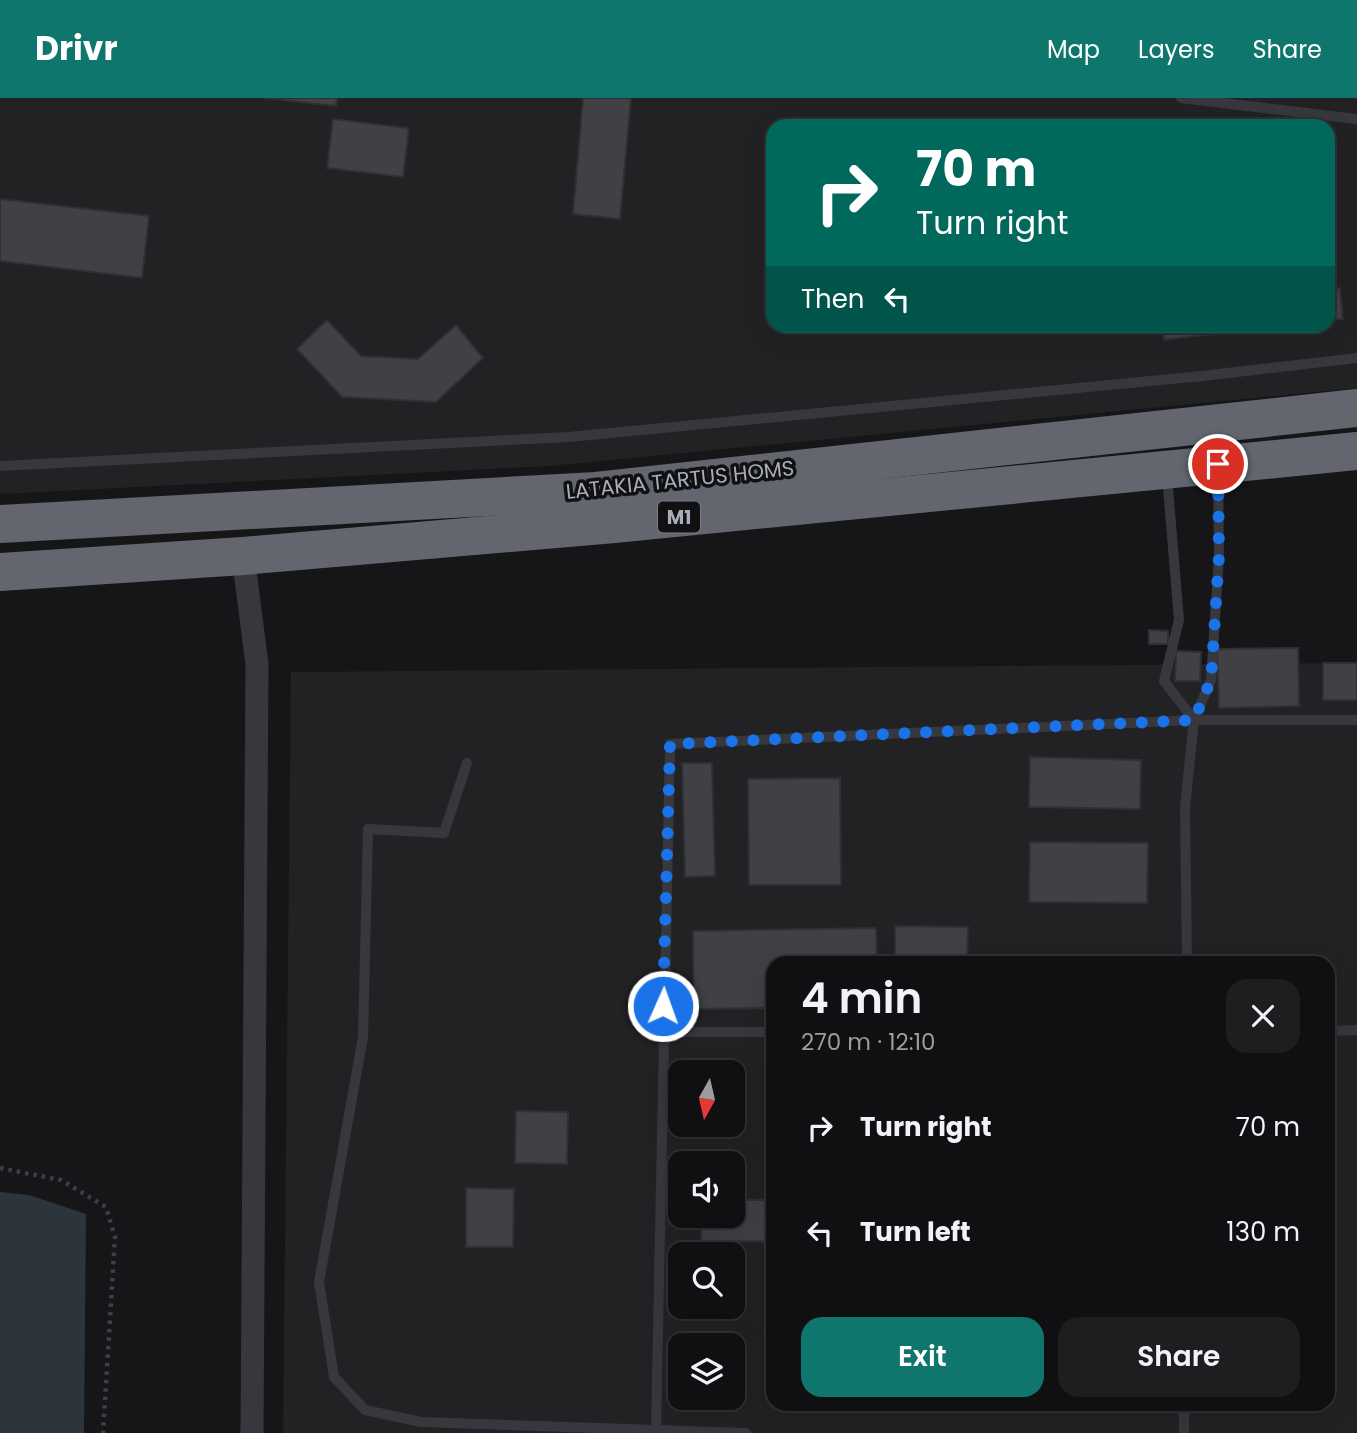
<!DOCTYPE html>
<meta charset="utf-8">
<style>
:root{--surface:#101012;--page:#1e1e20;--text:#f1f3f6;--muted:#9c9d9f;--line:#303032;--accent:#0f766e}
body{margin:0;font-family:Poppins,sans-serif;background:var(--page);color:var(--text);height:100vh;display:flex;flex-direction:column;font-size:26px;white-space:nowrap}
*{box-sizing:border-box;margin:0}
p{font-size:23px;color:var(--muted)}
.icon{flex:none;width:38px;height:38px;fill:none;stroke:currentColor;stroke-width:2;stroke-linecap:round;stroke-linejoin:round}
.map{position:relative;flex:1;overflow:hidden}
.drawer{position:absolute;left:766px;top:858px;width:569px;height:455px;display:flex;flex-direction:column;background:var(--surface);border-radius:21px;box-shadow:0 7px 28px #0002,0 0 0 2px var(--line)}
.drawer>*{flex:none}
.top-card{position:absolute;left:766px;top:21px;width:569px;height:214px;border-radius:21px;box-shadow:0 7px 28px #0002,0 0 0 2px var(--line);background:#00695c;color:#fff;overflow:hidden}
.needle{width:46px;rotate:188deg}
.fabs{position:absolute;left:668px;top:962px;display:grid;gap:14px}
.fabs a{display:grid;place-items:center;width:77px;height:77px;border-radius:14px;background:var(--surface);box-shadow:0 7px 28px #0002,0 0 0 2px var(--line);font-size:35px}
.pin{position:absolute;display:grid;place-items:center;width:60px;height:60px;color:#fff;margin:-30px;border:4px solid #fff;border-radius:50%;box-shadow:0 2px 7px #0007}
.me{position:absolute;width:77px;margin:-38px;rotate:2deg;stroke-linejoin:round;filter:drop-shadow(0 0 5px #0008)}
.turn{display:flex;align-items:center;gap:24px;height:147px;padding:0 35px;font-size:32px}
.turn .icon{width:91px;height:91px;stroke-width:2.5}
.turn b{display:block;font-size:49px;line-height:60px}
.then{display:flex;align-items:center;height:66px;padding:0 35px;background:#0003;gap:14px;font-size:26px}
.round{display:grid;place-items:center;flex:none;width:74px;height:74px;border-radius:21px;background:var(--page)}
.head{display:flex;align-items:center;justify-content:space-between;height:119px;padding:0 35px}
h1{font-size:42px;font-weight:600;line-height:52px}
.action{display:flex;gap:14px;margin-top:auto;padding:14px 35px}
.action a{flex:1;height:80px;border-radius:21px;background:var(--accent);color:#fff;font-size:28px;font-weight:600;line-height:80px;text-align:center}
.action a+a{background:var(--page);color:var(--text)}
ul{padding:0;list-style:none}
li{display:flex;align-items:center;gap:21px;height:105px;padding:0 35px}
li div{flex:1}
li b{display:block;font-size:26px}
li em{font-style:normal}
header{display:flex;align-items:center;gap:42px;box-sizing:border-box;height:98px;padding:0 35px;background:var(--accent);color:#fff}
header strong{font-size:33px}
nav{display:flex;gap:38px;margin-inline-start:auto;font-size:24px}
.map>svg:first-child{display:block}
.built{fill:#222225;fill-rule:evenodd}
.water{fill:#2c353c}
.building{fill:#404145;stroke:#303034;stroke-width:2}
.lines{fill:none;stroke-linecap:round;stroke-linejoin:round}
.path{stroke:#3d3f44;stroke-width:4.5;stroke-dasharray:3.5 5;stroke-linecap:butt}
.service{stroke:#37383d;stroke-width:10}
.minor{stroke:#37383d;stroke-width:23}
.motorway{stroke:#63666e;stroke-width:38}
.route{stroke:#1a73e8;stroke-width:12;stroke-dasharray:0 21.6}
.labels{text-anchor:middle;stroke-width:7;stroke-linejoin:round;paint-order:stroke}
.shield{fill:#111113;stroke:#7b7e86;stroke-width:2}
.shield-label{font-size:19px;font-weight:bold;fill:#a8adb8}
.street-label{font-size:21px;fill:#a8adb8;stroke:#111113}
</style>
<header>
<strong>Drivr</strong>
<nav><a>Map</a><a>Layers</a><a>Share</a></nav>
</header>
<div class="map">
<svg width="1357" height="1335" viewBox="0 0 1357 1335">
<rect width="100%" height="100%" fill="#161618"/>
<!-- built -->
<g class="built">
<path d="M0 0H1357V290L549 368 0 396ZM774 28H1328V228H774Z"/>
<path d="M1357 565V1335H283L291 574ZM774 864H1328V1306H774ZM681 975H733V1027H681ZM681 1066H733V1118H681ZM681 1157H733V1209H681ZM681 1248H733V1300H681Z"/>
</g>
<!-- water -->
<polygon class="water" points="0,1094 29,1097 86,1116 84,1335 0,1335"/>
<!-- building -->
<g class="building">
<polygon points="264,0 337,0 336,8"/>
<polygon points="583,0 631,0 620,121 573,116"/>
<polygon points="333,21 409,30 403,79 327,70"/>
<polygon points="0,101 149,118 142,180 0,163"/>
<polygon points="1340,190 1343,221 1328,222 1328,192"/>
<polygon points="327,222 361,258 418,261 456,227 483,260 436,304 342,299 297,251"/>
<polygon points="1163,228 1284,228 1164,242"/>
<polygon points="1149,532 1168,533 1168,546 1149,546"/>
<polygon points="1298,550 1299,608 1219,610 1217,551"/>
<polygon points="1176,553 1201,554 1200,583 1175,583"/>
<rect x="1323" y="565" width="34" height="37"/>
<polygon points="1030,659 1141,662 1140,711 1029,709"/>
<polygon points="682,665 712,665 715,778 685,779"/>
<polygon points="840,680 841,787 749,787 748,681"/>
<polygon points="1030,744 1148,745 1147,805 1029,804"/>
<polygon points="895,828 968,829 967,864 895,864"/>
<polygon points="876,830 877,864 774,864 774,910 694,911 693,833"/>
<polygon points="516,1013 568,1014 567,1066 515,1065"/>
<polygon points="466,1090 514,1091 513,1149 466,1149"/>
<polygon points="733,1102 774,1102 774,1144 701,1143 702,1118 733,1118"/>
</g>
<g class="lines">
<!-- path -->
<polyline class="path" points="0,1070 61,1082 106,1109 115,1139 103,1335"/>
<!-- service -->
<g class="service">
<polyline points="1181,0 1357,21"/>
<polyline points="0,368 569,339 1202,278 1357,260"/>
<polyline points="1167,378 1179,522 1164,583 1194,622"/>
<polyline points="467,665 444,735 368,731 363,939 319,1184 334,1279 365,1312 421,1324 746,1335"/>
<polyline points="1187,864 1185,709 1194,622 1211,582 1219,458 1218,372"/>
<polyline points="1328,933 1357,932"/>
<polyline points="663,934 774,934"/>
<polyline points="656,1332 670,646 1194,622 1357,622"/>
<polyline points="1184,1335 1184,1306"/>
</g>
<!-- minor -->
<polyline class="minor" points="243,458 257,566 252,1335"/>
<!-- motorway -->
<g class="motorway">
<polyline points="0,426 596,393 1357,310"/>
<polyline points="0,474 243,458 614,426 1357,353"/>
</g>
</g>
<g class="lines">
<!-- route -->
<polyline class="route" points="663,908 670,646 1194,622 1211,582 1219,458 1218,366"/>
</g>
<g class="labels">
<!-- shield labels -->
<rect class="shield" x="658" y="403.5" width="42" height="31" rx="5"/>
<g class="shield-label">
<text x="679" y="426">M1</text>
</g>
<!-- street labels -->
<g class="street-label">
<text transform="translate(680 382) rotate(-6)" y="7">LATAKIA TARTUS HOMS</text>
</g>
</g>
</svg>
<div class="fabs">
<a><svg class="needle" viewBox="-14 -14 28 28"><path d="M0-13l5 13h-10z" fill="#e53935"/><path d="M0 13l5-13h-10z" fill="#9c9d9f"/></svg></a>
<a><svg class="icon" aria-label="sound" viewBox="0 0 24 24"><path d="M4 9h4l5-4v14l-5-4H4zM17 9q2 3 0 6"/></svg></a>
<a><svg class="icon" aria-label="search" viewBox="0 0 24 24"><circle cx="10" cy="10" r="6"/><path d="M15 15l6 6"/></svg></a>
<a><svg class="icon" aria-label="layers" viewBox="0 0 24 24"><path d="M12 4l9 5-9 5-9-5zM3 14l9 5 9-5"/></svg></a>
</div>
<div class="pin" style="left:1218px;top:366px;background:#d93025"><svg class="icon" aria-label="arrive" viewBox="0 0 24 24"><path d="M6 21V4h12l-3 4 3 4H6"/></svg></div>
<svg class="me" style="left:663px;top:908px" viewBox="-20 -20 40 40"><circle r="17" fill="#1a73e8" stroke="#fff" stroke-width="3"/><path d="M0-11L8 9 0 5-8 9z" fill="#fff"/></svg>
<div class="top-card">
<div class="turn"><svg class="icon" aria-label="right" viewBox="0 0 24 24"><path d="M7 20v-9h11M14 6l5 5-5 5"/></svg><div><b>70 m</b>Turn right</div></div>
<div class="then">Then<svg class="icon" aria-label="left" viewBox="0 0 24 24"><path d="M17 20v-9H6M10 6l-5 5 5 5"/></svg></div>
</div>
<section class="drawer">
<div class="head"><div><h1>4 min</h1><p>270 m · 12:10</p></div><a class="round"><svg class="icon" aria-label="close" viewBox="0 0 24 24"><path d="M6 6l12 12M18 6L6 18"/></svg></a></div>
<ul>
<li><svg class="icon" aria-label="right" viewBox="0 0 24 24"><path d="M7 20v-9h11M14 6l5 5-5 5"/></svg><div><b>Turn right</b></div><em>70 m</em></li>
<li><svg class="icon" aria-label="left" viewBox="0 0 24 24"><path d="M17 20v-9H6M10 6l-5 5 5 5"/></svg><div><b>Turn left</b></div><em>130 m</em></li>
</ul>
<div class="action"><a>Exit</a><a>Share</a></div>
</section>
</div>
